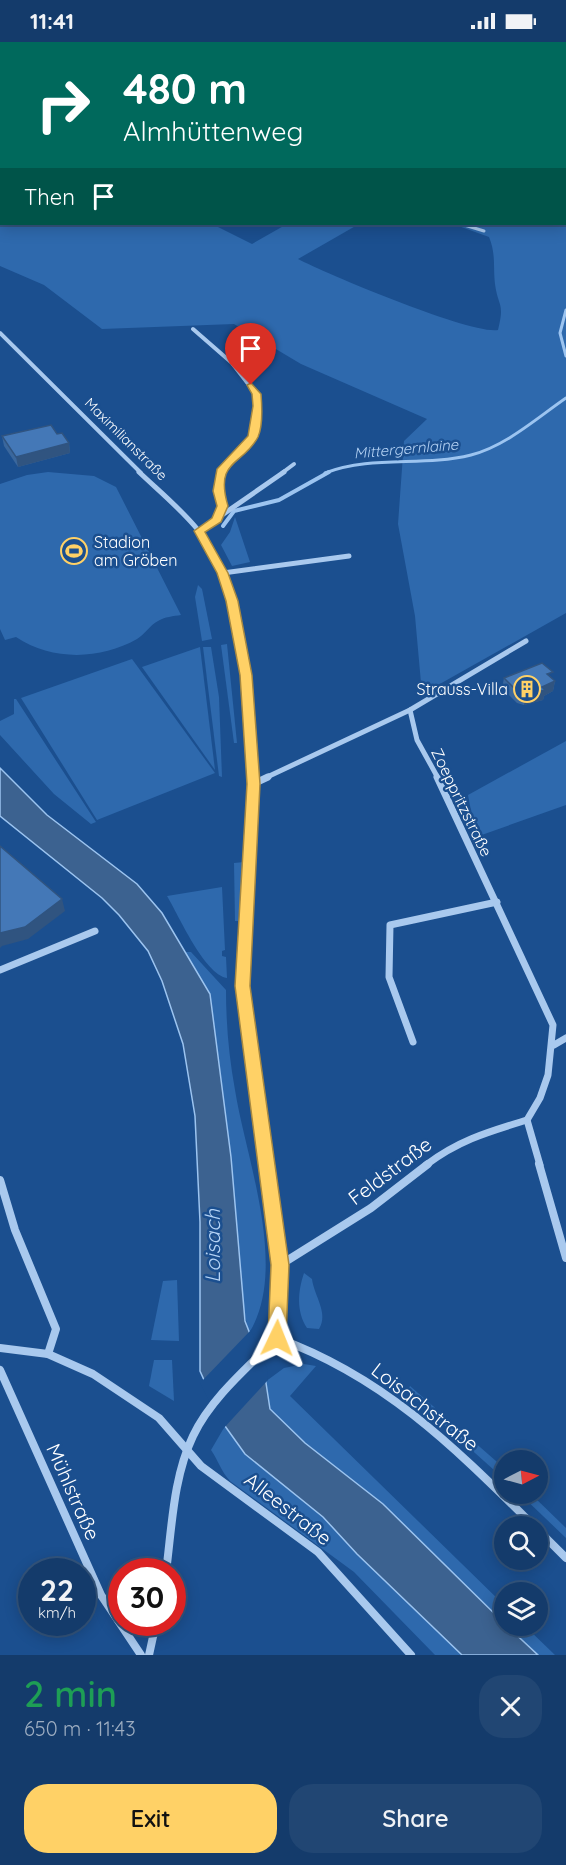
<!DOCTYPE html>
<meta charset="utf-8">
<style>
:root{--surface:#143b6b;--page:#214673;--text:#f1f3f6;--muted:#9dadc1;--line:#33557e;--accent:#ffd166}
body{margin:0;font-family:Quicksand,sans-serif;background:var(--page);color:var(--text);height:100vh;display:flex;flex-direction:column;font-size:22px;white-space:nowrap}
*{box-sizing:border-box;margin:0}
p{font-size:20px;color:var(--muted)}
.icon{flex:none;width:33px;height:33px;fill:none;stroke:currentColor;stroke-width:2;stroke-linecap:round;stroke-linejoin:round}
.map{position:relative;height:1613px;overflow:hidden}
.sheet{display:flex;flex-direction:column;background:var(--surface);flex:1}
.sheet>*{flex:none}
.hud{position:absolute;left:0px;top:0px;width:567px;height:183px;box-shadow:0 3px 15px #0003,0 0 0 2px var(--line);background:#00695c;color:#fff;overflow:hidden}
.needle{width:39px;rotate:84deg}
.tools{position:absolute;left:494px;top:1408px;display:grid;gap:12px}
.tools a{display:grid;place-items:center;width:54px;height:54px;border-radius:50%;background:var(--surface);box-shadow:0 3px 15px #0003,0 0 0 2px var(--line);font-size:30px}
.speed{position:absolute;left:18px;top:1516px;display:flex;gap:12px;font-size:30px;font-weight:700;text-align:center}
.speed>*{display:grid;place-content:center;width:78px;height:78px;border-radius:50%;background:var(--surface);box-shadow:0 3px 15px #0003,0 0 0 2px var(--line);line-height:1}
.speed small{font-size:15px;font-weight:400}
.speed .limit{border:9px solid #d22;background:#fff;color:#111}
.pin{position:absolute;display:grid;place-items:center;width:51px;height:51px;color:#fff;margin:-62px -26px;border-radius:50% 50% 50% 0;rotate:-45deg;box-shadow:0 0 6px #0007}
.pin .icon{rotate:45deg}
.me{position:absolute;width:66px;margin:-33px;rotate:2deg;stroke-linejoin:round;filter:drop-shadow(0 0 4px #0008)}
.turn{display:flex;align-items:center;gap:21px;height:126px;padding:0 24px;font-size:27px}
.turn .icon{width:78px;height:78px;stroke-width:2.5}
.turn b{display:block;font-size:42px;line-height:51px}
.then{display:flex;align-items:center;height:57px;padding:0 24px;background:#0003;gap:12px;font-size:22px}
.round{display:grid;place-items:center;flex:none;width:63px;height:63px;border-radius:24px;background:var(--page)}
.summary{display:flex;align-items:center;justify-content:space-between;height:102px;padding:0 24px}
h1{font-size:36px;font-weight:600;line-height:45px;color:#1e9e55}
.cta{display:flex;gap:12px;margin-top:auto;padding:12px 24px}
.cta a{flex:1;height:69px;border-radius:24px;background:var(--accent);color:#111;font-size:24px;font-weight:600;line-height:69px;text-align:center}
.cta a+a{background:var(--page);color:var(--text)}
.status{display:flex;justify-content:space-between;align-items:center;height:42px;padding:0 30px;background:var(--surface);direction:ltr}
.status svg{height:16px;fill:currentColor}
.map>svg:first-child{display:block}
.green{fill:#2e69ad}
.water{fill:#3c6290;stroke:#9cc4f0;stroke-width:1.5}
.pier{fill:#1b4f8f}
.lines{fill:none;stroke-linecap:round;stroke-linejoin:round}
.stream-far1{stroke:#9cc4f0;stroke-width:3}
.stream{stroke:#9cc4f0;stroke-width:4}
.street-far4{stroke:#a9c9ee;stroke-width:3}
.street-far3{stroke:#a9c9ee;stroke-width:4}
.street-far2{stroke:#a9c9ee;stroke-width:5}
.street-far1{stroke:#a9c9ee;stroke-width:7}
.street{stroke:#a9c9ee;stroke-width:8}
.wall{fill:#3a679d}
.shaded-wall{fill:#305480}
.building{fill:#4478b7;stroke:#305480;stroke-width:1.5}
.route{fill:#ffd166;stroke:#a68842;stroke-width:1.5}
.labels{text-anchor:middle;stroke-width:5;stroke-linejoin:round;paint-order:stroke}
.far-street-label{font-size:14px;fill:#fff;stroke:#1b4f8f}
.far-water-label{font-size:15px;font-style:italic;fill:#b5d3f5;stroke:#1b4f8f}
.poi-label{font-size:16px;fill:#fff;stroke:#1b4f8f;text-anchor:start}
.street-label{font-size:16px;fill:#fff;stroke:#1b4f8f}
.near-street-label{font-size:20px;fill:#fff;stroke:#1b4f8f}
.near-water-label{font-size:21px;font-style:italic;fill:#b5d3f5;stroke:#1b4f8f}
</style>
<div class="status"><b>11:41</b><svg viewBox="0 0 49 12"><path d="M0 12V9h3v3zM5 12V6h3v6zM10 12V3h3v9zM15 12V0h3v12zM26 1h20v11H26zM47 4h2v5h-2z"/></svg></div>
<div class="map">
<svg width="566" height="1613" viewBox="0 0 566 1613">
<rect width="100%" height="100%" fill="#1b4f8f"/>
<!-- green -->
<g class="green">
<path d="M0 0H182L2 2V182H212L252 202 287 182H359L298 217C327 232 472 293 498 288 505 260 498 265 495 242 493 224 496 212 489 195L453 182H566V2L314 0H566V571L422 652 415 574 398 482 404 399 427 377 301 322 234 282 102 287 44 243 0 224Z"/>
<path d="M48 430 94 434 116 445 181 573C174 574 164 575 158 579 150 583 145 592 137 597 100 618 52 619 16 595L5 598 0 587V442L27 433Z"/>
<polygon points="235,475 250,520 232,524 221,503 230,490"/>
<polygon points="198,543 202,547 212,597 202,599 195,555"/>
<polygon points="227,602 237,701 234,701 221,603"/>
<polygon points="200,605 215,728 142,625"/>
<polygon points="203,605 211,605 219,655 222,735 219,734"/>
<polygon points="132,617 215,731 97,778 21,656"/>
<polygon points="14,657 16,657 96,780 91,782 54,752 0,693 0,679 14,672"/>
<polygon points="566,699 566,763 476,795 468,753"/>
<polygon points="244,820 238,879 235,879 234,821"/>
<path d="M222 845 225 908 222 909V914L226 915 227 936C204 932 179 874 167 854Z"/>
<path d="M185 910H191L226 948C226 982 229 1015 235 1048 246 1117 289 1227 249 1291L243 1265 231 1115 210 952Z"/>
<path d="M304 1231 312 1237C314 1254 329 1271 319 1287L307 1286C296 1269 298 1249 304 1231Z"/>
<polygon points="177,1238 179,1299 151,1298 163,1239"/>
<polygon points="154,1318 172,1318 174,1359 149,1344"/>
<polygon points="304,1322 316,1324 290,1354 504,1563 504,1581 383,1462 305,1401 270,1367 265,1340 284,1326"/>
<polygon points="410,1344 504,1426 504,1437 407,1350"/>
<path d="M225 1384 245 1412 323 1475 357 1512 462 1613H435L354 1530 230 1439C221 1429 219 1420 211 1408Z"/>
<polygon points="520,1452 531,1452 566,1486 566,1496"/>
<polygon points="507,1584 525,1584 555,1613 538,1613"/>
</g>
<!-- water -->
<polygon class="water" points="0,726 47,773 137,842 162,871 210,952 231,1115 245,1279 264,1328 270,1367 305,1401 383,1462 504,1581 504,1584 507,1584 538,1613 462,1613 357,1512 323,1475 245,1412 225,1384 200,1329 200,1180 195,1074 183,1002 162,939 148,909 119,873 102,856 0,774"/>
<!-- pier -->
<polygon class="pier" points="251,1288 267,1327 268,1338 223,1387 200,1341"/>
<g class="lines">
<!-- stream-far1 -->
<g class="stream-far1">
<polyline points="566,268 560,291 566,314"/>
<path d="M325 431C372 413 423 425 471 413 506 404 537 376 566 356"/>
</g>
<!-- stream -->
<polyline class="stream" points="223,484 234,469 279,458 329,430"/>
<!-- street-far4 -->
<polyline class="street-far4" points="461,182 484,189"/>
<!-- street-far3 -->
<g class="street-far3">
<polyline points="193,287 232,321 256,352 253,394 222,427 221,431"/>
<polyline points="0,291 141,431"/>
<polyline points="282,431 294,422"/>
</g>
<!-- street-far2 -->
<g class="street-far2">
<path d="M139 430C159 449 181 467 198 488 250 550 248 660 253 736"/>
<polyline points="217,477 223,464 218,449 222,430"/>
<polyline points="199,489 284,430"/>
<polyline points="223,531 349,514"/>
<polyline points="410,668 417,698 438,736"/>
<polyline points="265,736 410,668 526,599"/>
</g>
<!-- street-far1 -->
<g class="street-far1">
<polyline points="253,735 242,944 266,1123"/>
<polyline points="437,735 553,983 548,1033 540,1056 527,1078 540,1123"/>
<polyline points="253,742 268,735"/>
<polyline points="0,928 95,889"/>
<polyline points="413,1000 389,935 390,883 497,860"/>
<polyline points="554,1003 566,996"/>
<path d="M426 1123C459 1098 488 1090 527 1078"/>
</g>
<!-- street -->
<g class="street">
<polyline points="539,1122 566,1216"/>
<polyline points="0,1138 15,1188 56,1287 48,1312"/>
<polyline points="280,1223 371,1166 428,1122"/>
<path d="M277 1296C385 1335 455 1406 535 1485"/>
<polyline points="0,1306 48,1312 93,1332 159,1376 201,1424 318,1510 411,1613"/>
<polyline points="0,1328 101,1553 141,1613"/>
<polyline points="537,1487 566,1516"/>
<path d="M166 1530C172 1485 173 1436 193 1394 211 1356 248 1325 277 1296L280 1223 266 1122"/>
<polyline points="149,1613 156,1581"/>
</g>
</g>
<!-- wall -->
<g class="wall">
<polygon points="57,392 69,401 70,411 18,425 4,404 2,394"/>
<polygon points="504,636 551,636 555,639 553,649 544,654 543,658 524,663 517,661 502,646"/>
</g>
<!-- shaded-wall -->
<g class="shaded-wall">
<polygon points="69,401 70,411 18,425 16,415"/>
<polygon points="555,639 553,649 544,654 543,658 524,663 526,653"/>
<polygon points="62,857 65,869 28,897 2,904 0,906 0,891"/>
</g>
<!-- building -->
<g class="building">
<polygon points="51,383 57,392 62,391 69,401 16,415 2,394"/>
<polygon points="542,621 553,630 547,632 555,639 542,645 545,648 526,653 519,651 504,636"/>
<polygon points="0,804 62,857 25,885 0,891"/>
</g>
<!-- route -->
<path class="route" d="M251 341 261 352C262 364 263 384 258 395 243 424 214 417 228 464L221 480 205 490 228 531 238 559 252 633 260 742 250 944 289 1223 286 1296 284 1303 277 1305 271 1303 268 1296 271 1223 235 944 247 742 240 633 226 559 217 531 194 489 212 476 217 464 213 449 217 427 248 394 253 364 252 352 247 343Z"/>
<!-- icons -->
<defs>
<symbol id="stadium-ring" viewBox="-11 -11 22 22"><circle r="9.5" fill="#1b4f8f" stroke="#ffd166" stroke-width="1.5"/><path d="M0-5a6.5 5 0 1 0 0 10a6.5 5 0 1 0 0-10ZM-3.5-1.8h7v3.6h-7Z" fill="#ffd166"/></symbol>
<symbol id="building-ring" viewBox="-11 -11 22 22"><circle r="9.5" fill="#1b4f8f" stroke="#ffd166" stroke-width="1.5"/><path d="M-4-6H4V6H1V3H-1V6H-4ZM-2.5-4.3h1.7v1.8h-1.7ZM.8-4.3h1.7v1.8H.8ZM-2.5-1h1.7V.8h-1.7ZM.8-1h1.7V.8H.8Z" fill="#ffd166"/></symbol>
</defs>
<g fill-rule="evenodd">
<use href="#stadium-ring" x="59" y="494" width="30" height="30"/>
<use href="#building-ring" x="512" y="632" width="30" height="30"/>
</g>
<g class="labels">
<!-- far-street labels -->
<g class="far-street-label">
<text transform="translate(126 397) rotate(45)" y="5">Maximilianstraße</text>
</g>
<!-- far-water labels -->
<g class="far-water-label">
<text transform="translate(406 407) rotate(-5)" y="5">Mittergernlaine</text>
</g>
<!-- poi labels -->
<g class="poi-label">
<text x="94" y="506">Stadion<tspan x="94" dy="18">am Gröben</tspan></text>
<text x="508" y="653" text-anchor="end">Strauss-Villa</text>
</g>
<!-- street labels -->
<g class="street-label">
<text transform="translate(462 760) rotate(64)" y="6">Zoeppritzstraße</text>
</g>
<!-- near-street labels -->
<g class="near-street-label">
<text transform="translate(390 1129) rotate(-37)" y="7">Feldstraße</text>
<text transform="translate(425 1365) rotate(38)" y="7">Loisachstraße</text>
<text transform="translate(73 1450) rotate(66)" y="7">Mühlstraße</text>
<text transform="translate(288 1467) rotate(38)" y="7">Alleestraße</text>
</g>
<!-- near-water labels -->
<g class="near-water-label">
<text transform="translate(213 1204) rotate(-90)" y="7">Loisach</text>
</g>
</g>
</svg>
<div class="tools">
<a><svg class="needle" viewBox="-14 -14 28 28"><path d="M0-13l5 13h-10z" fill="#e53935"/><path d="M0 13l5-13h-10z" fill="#9dadc1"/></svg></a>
<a><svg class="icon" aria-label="search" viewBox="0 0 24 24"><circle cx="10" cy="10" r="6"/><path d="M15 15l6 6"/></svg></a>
<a><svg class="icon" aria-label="layers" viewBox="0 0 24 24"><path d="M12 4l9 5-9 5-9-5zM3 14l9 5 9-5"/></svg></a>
</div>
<div class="speed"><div>22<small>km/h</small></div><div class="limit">30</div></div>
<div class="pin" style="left:251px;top:343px;background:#d93025"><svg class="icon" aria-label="arrive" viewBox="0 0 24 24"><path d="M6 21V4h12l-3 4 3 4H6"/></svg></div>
<svg class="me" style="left:277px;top:1296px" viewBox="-20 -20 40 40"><path d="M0-17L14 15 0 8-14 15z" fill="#ffd166" stroke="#fff" stroke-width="4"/></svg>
<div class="hud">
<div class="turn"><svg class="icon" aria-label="right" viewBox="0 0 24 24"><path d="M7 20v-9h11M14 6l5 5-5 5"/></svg><div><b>480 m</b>Almhüttenweg</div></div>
<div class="then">Then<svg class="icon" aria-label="arrive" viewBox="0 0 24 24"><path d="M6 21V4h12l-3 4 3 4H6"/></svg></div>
</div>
</div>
<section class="sheet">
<div class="summary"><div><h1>2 min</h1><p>650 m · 11:43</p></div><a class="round"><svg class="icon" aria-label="close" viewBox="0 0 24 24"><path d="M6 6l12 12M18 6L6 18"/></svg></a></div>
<div class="cta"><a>Exit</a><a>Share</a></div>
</section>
